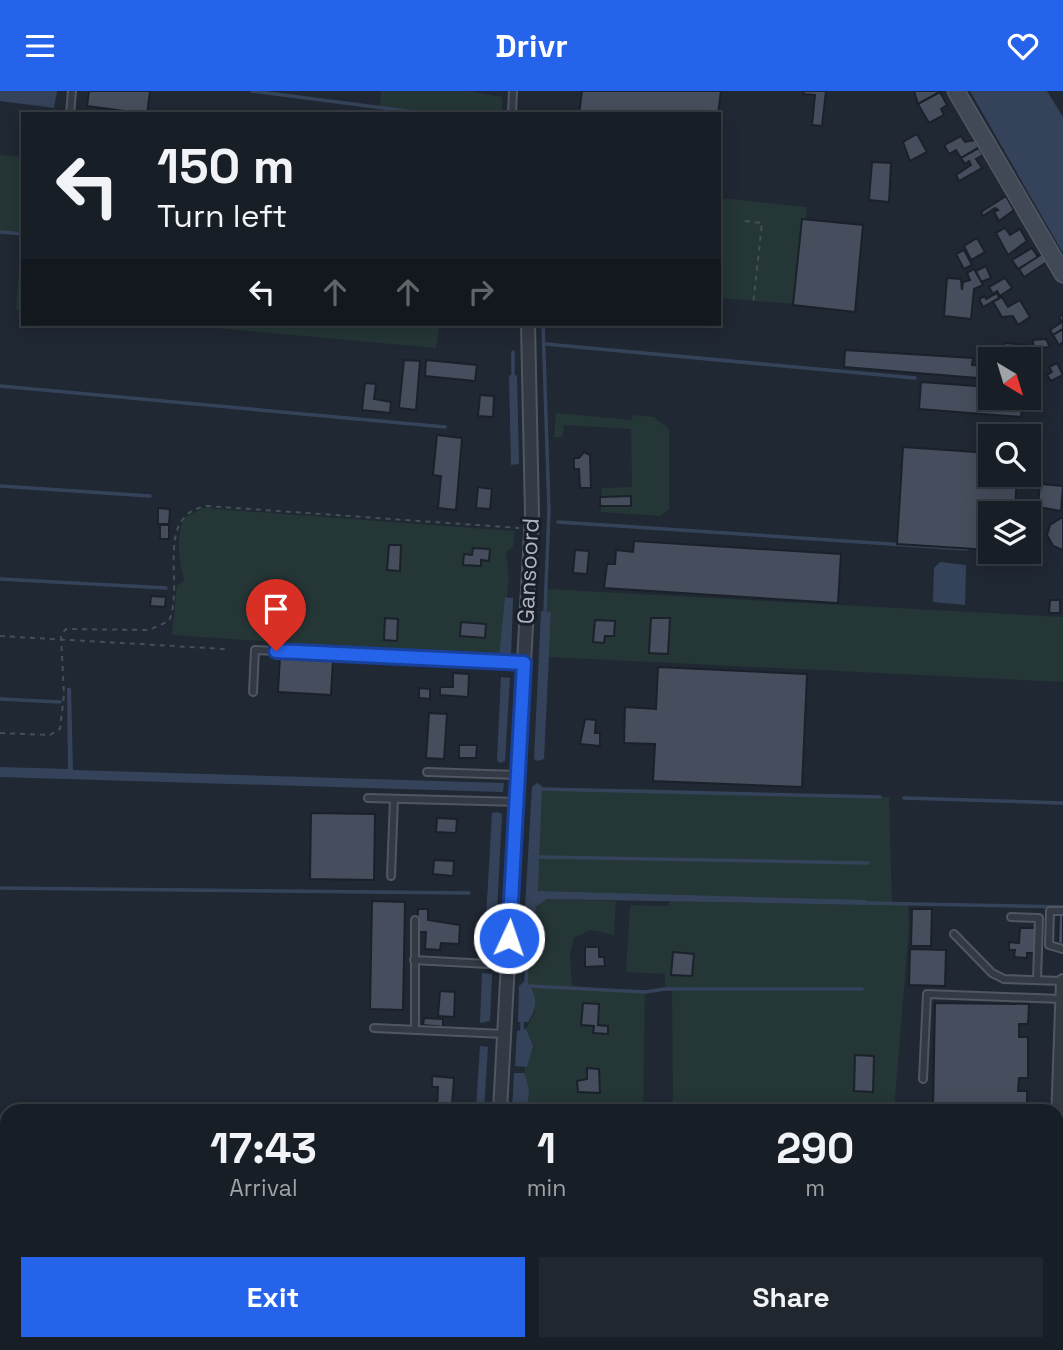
<!DOCTYPE html>
<style>
:root{--surface:#181e26;--page:#21272e;--text:#f1f3f6;--muted:#9fa2a7;--line:#363c43;--accent:#2563eb}
body{margin:0;font-family:"Space Grotesk",sans-serif;background:var(--page);color:var(--text);height:100vh;display:flex;flex-direction:column;font-size:26px;white-space:nowrap}
*{box-sizing:border-box;margin:0}
p{font-size:23px;color:var(--muted)}
.icon{flex:none;width:38px;height:38px;fill:none;stroke:currentColor;stroke-width:2;stroke-linecap:round;stroke-linejoin:round}
.map{position:relative;flex:1;overflow:hidden}
.side{position:absolute;left:0px;top:1013px;width:1064px;height:247px;display:flex;flex-direction:column;background:var(--surface);border-radius:21px 21px 0 0;box-shadow:0 4px 18px #0003,0 0 0 2px var(--line)}
.side>*{flex:none}
.top-card{position:absolute;left:21px;top:21px;width:700px;height:214px;border-radius:0px;box-shadow:0 4px 18px #0003,0 0 0 2px var(--line);background:#181e26;color:var(--text);overflow:hidden}
.needle{width:46px;rotate:142deg}
.buttons{position:absolute;left:978px;top:256px;display:grid;gap:14px}
.buttons a{display:grid;place-items:center;width:63px;height:63px;border-radius:0px;background:var(--surface);box-shadow:0 4px 18px #0003,0 0 0 2px var(--line);font-size:35px}
.pin{position:absolute;display:grid;place-items:center;width:60px;height:60px;color:#fff;margin:-72px -30px;border-radius:50% 50% 50% 0;rotate:-45deg;box-shadow:0 0 7px #0007}
.pin .icon{rotate:45deg}
.me{position:absolute;width:77px;margin:-38px;rotate:3deg;stroke-linejoin:round;filter:drop-shadow(0 0 5px #0008)}
.turn{display:flex;align-items:center;gap:24px;height:147px;padding:0 21px;font-size:32px}
.turn .icon{width:91px;height:91px;stroke-width:2.5}
.turn b{display:block;font-size:49px;line-height:60px}
.lanes{display:flex;align-items:center;height:66px;padding:0 21px;background:#0003;justify-content:center;gap:35px;direction:ltr}
.lanes .off{opacity:.35}
.eta{display:flex;justify-content:space-evenly;align-items:center;height:119px;text-align:center}
.eta b{font-size:42px;font-weight:800;line-height:49px}
.cta{display:flex;gap:14px;margin-top:auto;padding:14px 21px}
.cta a{flex:1;height:80px;border-radius:0px;background:var(--accent);color:#fff;font-size:28px;font-weight:800;line-height:80px;text-align:center}
.cta a+a{background:var(--page);color:var(--text)}
header{display:flex;justify-content:space-between;align-items:center;height:91px;padding:0 21px;background:var(--accent);color:#fff;font-size:32px;font-weight:800}
.map>svg:first-child{display:block}
.green{fill:#253636}
.water{fill:#35435a}
.lines{fill:none;stroke-linecap:round;stroke-linejoin:round}
.stream{stroke:#35435a;stroke-width:3.5}
.building{fill:#464e5d;stroke:#1b212a;stroke-width:2}
.lane-casing{stroke:#515762;stroke-width:10}
.street-casing{stroke:#515762;stroke-width:16}
.secondary-casing{stroke:#515762;stroke-width:19}
.path{stroke:#415154;stroke-width:2;stroke-dasharray:5 5;stroke-linecap:butt}
.lane{stroke:#333a44;stroke-width:6}
.street{stroke:#333a44;stroke-width:12}
.secondary{stroke:#414957;stroke-width:16}
.route-casing{stroke:#184099;stroke-width:18}
.route{stroke:#2563eb;stroke-width:12}
.labels{text-anchor:middle;stroke-width:6;stroke-linejoin:round;paint-order:stroke}
.street-label{font-size:23px;fill:#adb4c1;stroke:#191f28}
</style>
<header><svg class="icon" aria-label="menu" viewBox="0 0 24 24"><path d="M4 6h16M4 12h16M4 18h16"/></svg>Drivr<svg class="icon" aria-label="heart" viewBox="0 0 24 24"><path d="M12 20l-8-8c-3-5 5-10 8-4 3-6 11-1 8 4z"/></svg></header>
<div class="map">
<svg width="1063" height="1259" viewBox="0 0 1063 1259">
<rect width="100%" height="100%" fill="#202833"/>
<!-- green -->
<g class="green">
<polygon points="381,0 467,0 502,6 502,23 435,23 380,16"/>
<polygon points="0,64 23,66 23,219 16,218 22,144 0,141"/>
<polygon points="719,107 807,116 795,213 719,207"/>
<polygon points="173,233 439,233 436,257"/>
<polygon points="556,322 632,329 633,324 654,326 669,338 669,418 660,425 601,421 602,397 632,396 631,338 564,334 562,346 554,346"/>
<path d="M203 417 514 440 513 455 506 461 509 487 499 566 172 544 177 494 184 490C179 468 176 450 183 427Z"/>
<polygon points="546,498 1063,526 1063,591 549,566 551,521 545,520"/>
<polygon points="541,698 645,698 889,706 892,812 908,812 909,837 894,1020 673,1020 672,898 665,898 665,883 626,881 630,814 669,815 669,810 866,814 538,800"/>
<path d="M547 808 616 810 614 844 591 839 574 847 570 862 572 895 645 901 643 1020H524C535 997 524 999 524 982 525 975 531 963 533 955L526 938 535 920 534 903 526 889 527 869 532 865 536 815Z"/>
<rect x="0" y="1036" width="7" height="52"/>
<polygon points="818,1253 898,1253 868,1259 793,1259"/>
</g>
<!-- water -->
<g class="water">
<polygon points="0,0 57,0 54,17 0,10"/>
<polygon points="970,0 1047,0 1063,26 1063,162"/>
<polygon points="513,283 517,285 519,373 511,374 509,285"/>
<polygon points="940,471 966,474 965,514 933,511 934,477"/>
<polygon points="505,506 513,507 511,566 499,566"/>
<polygon points="541,520 551,521 544,668 538,670 534,668"/>
<polygon points="501,586 510,587 505,670 500,672 497,669"/>
<polygon points="67,597 71,597 73,679 504,692 503,701 0,686 0,676 68,678"/>
<polygon points="537,692 542,695 538,800 866,809 867,814 547,808 536,815 532,866 522,868 532,696"/>
<polygon points="497,721 502,723 495,861 484,862 492,722"/>
<polygon points="482,882 492,883 490,930 480,932"/>
<path d="M526 889C538 905 538 916 528 931H518L519 895Z"/>
<polygon points="526,938 533,955 527,976 515,975 517,940"/>
<polygon points="480,955 488,956 484,1019 476,1018"/>
<path d="M514 982H524C530 998 531 1005 524 1020H512Z"/>
</g>
<g class="lines">
<!-- stream -->
<g class="stream">
<polyline points="252,0 430,23"/>
<polyline points="0,141 23,143"/>
<polyline points="543,233 549,419 545,520"/>
<polyline points="545,253 915,287"/>
<polyline points="513,261 513,283"/>
<polyline points="0,295 445,336"/>
<polyline points="0,395 150,405"/>
<polyline points="558,431 967,458"/>
<polyline points="0,488 166,497"/>
<polyline points="0,608 60,611"/>
<polyline points="541,698 880,706"/>
<polyline points="904,707 1063,712"/>
<polyline points="540,766 868,772"/>
<polyline points="0,797 469,802"/>
<polyline points="866,812 1063,816"/>
<polyline points="526,891 527,869"/>
<polyline points="529,895 645,901 665,898 862,898"/>
<polyline points="522,943 522,927"/>
</g>
</g>
<!-- building -->
<g class="building">
<polygon points="89,0 150,0 147,23 87,15"/>
<polygon points="582,0 721,0 718,23 579,23"/>
<polygon points="804,0 826,0 822,35 812,34 815,4 803,3"/>
<polygon points="914,0 940,0 940,1 918,13"/>
<polygon points="940,1 947,14 941,18 944,24 929,32 918,13"/>
<polygon points="917,43 927,61 910,70 903,51"/>
<polygon points="961,45 965,51 975,49 979,56 961,67 956,59 949,63 944,54"/>
<polygon points="979,57 983,64 976,68 982,77 959,90 956,84 971,74 969,70 965,73 961,67"/>
<polygon points="872,71 891,72 889,111 869,109"/>
<polygon points="1006,105 1014,119 999,130 994,121 998,119 995,117 983,125 981,121"/>
<polygon points="802,128 863,134 855,221 793,214"/>
<polygon points="1005,137 1010,144 1020,138 1027,150 1008,164 996,142"/>
<polygon points="977,147 985,161 971,169 964,155"/>
<polygon points="1032,157 1038,166 1018,178 1012,169"/>
<polygon points="964,159 972,174 964,178 956,163"/>
<polygon points="1042,163 1047,171 1024,186 1019,178"/>
<polygon points="986,175 991,187 981,191 976,180"/>
<polygon points="974,178 983,194 974,198 971,228 944,225 947,187 961,188 962,199 963,191 970,189 967,182"/>
<polygon points="1005,187 1012,197 1000,205 997,200 993,203 989,196"/>
<polygon points="997,202 999,207 983,216 979,208 985,205 986,208"/>
<polygon points="1002,206 1008,216 1020,209 1030,226 1018,234 1013,225 1002,226 993,211"/>
<polygon points="1063,223 1063,238 1053,244 1050,239 1062,231 1059,226"/>
<polygon points="1063,238 1063,251 1059,254 1053,244"/>
<polygon points="1046,248 1050,256 1039,257 1040,264 1034,264 1033,249"/>
<polygon points="1004,252 1026,254 1026,266 1034,267 1033,274 1029,274 1029,268 1024,268 1024,265 1003,264"/>
<polygon points="845,259 973,267 972,274 990,275 990,288 844,276"/>
<polygon points="404,269 420,270 416,319 399,317"/>
<polygon points="426,269 477,274 475,290 425,285"/>
<polygon points="1057,272 1063,284 1051,290 1047,284 1052,281 1049,276"/>
<polygon points="921,291 990,296 990,306 1023,306 1021,326 919,318"/>
<polygon points="365,292 376,293 374,308 391,311 390,322 362,319"/>
<polygon points="480,304 494,305 493,326 478,325"/>
<polygon points="437,344 462,347 456,419 438,417 441,385 433,384"/>
<polygon points="903,356 990,362 990,383 1017,383 1015,422 990,422 990,459 897,453"/>
<polygon points="584,361 590,364 591,397 580,397 579,378 574,378 574,367 579,367"/>
<polygon points="1040,393 1063,395 1061,420 1038,416"/>
<polygon points="478,396 492,398 490,418 476,417"/>
<polygon points="631,405 631,415 600,415 600,406"/>
<polygon points="158,417 170,418 169,433 158,433"/>
<polygon points="1061,427 1063,427 1063,459 1053,455 1047,444 1050,434"/>
<rect x="160" y="434" width="9" height="14"/>
<polygon points="634,450 841,463 838,512 604,497 607,473 615,473 616,459 633,461"/>
<polygon points="389,454 401,454 400,480 387,479"/>
<polygon points="473,457 490,458 489,470 481,469 481,475 463,474 464,463 472,464"/>
<polygon points="575,459 589,460 587,483 573,482"/>
<polygon points="151,505 166,506 165,516 150,515"/>
<polygon points="1050,509 1060,509 1060,522 1049,522"/>
<polygon points="385,527 398,528 397,550 384,549"/>
<polygon points="651,527 670,527 668,563 649,562"/>
<polygon points="595,529 615,530 614,545 605,545 604,552 593,551"/>
<polygon points="461,531 486,533 485,547 460,545"/>
<polygon points="280,565 333,568 331,604 278,601"/>
<polygon points="658,576 807,583 802,696 653,690 655,653 624,652 625,616 656,618"/>
<polygon points="453,582 469,583 468,606 440,604 440,596 453,596"/>
<polygon points="419,597 430,598 430,608 419,607"/>
<polygon points="429,622 447,623 444,668 426,667"/>
<polygon points="585,628 596,629 595,642 600,642 600,655 580,653"/>
<polygon points="459,654 477,654 476,667 459,667"/>
<polygon points="311,722 375,723 374,789 310,788"/>
<polygon points="437,727 457,728 456,742 436,741"/>
<polygon points="434,769 454,770 453,785 433,783"/>
<polygon points="372,810 405,811 403,919 370,918"/>
<polygon points="418,818 428,818 428,829 460,834 459,853 441,852 440,859 425,858 426,841 417,841"/>
<polygon points="912,818 932,818 931,855 911,855"/>
<polygon points="1059,823 1063,823 1063,853 1058,852"/>
<polygon points="1020,837 1036,837 1036,862 1027,862 1027,867 1014,866 1015,859 1009,859 1009,851 1019,852"/>
<polygon points="585,856 599,856 599,866 604,866 605,875 585,876"/>
<polygon points="910,858 946,859 945,895 909,894"/>
<polygon points="673,861 694,863 692,885 671,884"/>
<polygon points="440,900 455,901 454,926 438,925"/>
<polygon points="583,912 599,913 598,934 608,935 608,943 593,942 594,935 581,934"/>
<polygon points="935,912 1029,913 1028,933 1019,933 1019,946 1028,946 1028,987 1019,987 1018,1000 1027,1000 1027,1020 933,1019"/>
<polygon points="424,927 443,928 443,936 423,934"/>
<polygon points="855,964 874,965 873,1001 854,1000"/>
<polygon points="587,977 599,978 600,1002 578,1001 577,990 587,988"/>
<polygon points="432,985 454,987 452,1013 442,1012 445,1020 413,1020 413,1015 437,1016 438,996 432,996"/>
<polygon points="577,1253 634,1253 635,1259 578,1259"/>
<polygon points="634,1253 739,1253 710,1259 635,1259"/>
</g>
<g class="lines">
<defs>
<g id="lane">
<polyline points="70,23 72,0"/>
<polyline points="512,23 513,0"/>
<polyline points="253,601 255,559 524,572"/>
<polyline points="427,681 518,684"/>
<polyline points="368,707 516,711"/>
<polyline points="391,785 394,708"/>
<polyline points="1063,820 1050,820 1049,854 1063,858"/>
<polyline points="1011,826 1039,827 1037,889"/>
<polyline points="415,829 415,937"/>
<polyline points="954,843 992,882 1004,888 1062,890"/>
<polyline points="414,869 507,874"/>
<polyline points="374,937 504,943"/>
<polyline points="923,988 927,903 1061,908"/>
<polyline points="562,1253 564,1259"/>
<polyline points="517,1259 532,1253"/>
</g>
<g id="street">
<polyline points="500,1020 532,423 528,233"/>
<polyline points="1057,1058 1063,890"/>
<polyline points="513,1253 515,1259"/>
</g>
<g id="secondary">
<polyline points="956,0 1063,183"/>
<polyline points="1057,1235 1063,1234"/>
<polyline points="915,1259 950,1253"/>
</g>
</defs>
<!-- lane casing -->
<use href="#lane" class="lane-casing"/>
<!-- street casing -->
<use href="#street" class="street-casing"/>
<!-- secondary casing -->
<use href="#secondary" class="secondary-casing"/>
<!-- path -->
<g class="path">
<polyline points="745,130 762,132 753,214"/>
<polyline points="0,545 225,558"/>
<path d="M0 642 50 644 60 638 64 604 61 544 66 538 149 539 169 530C185 493 153 424 207 415L519 437"/>
<polyline points="1057,1164 1063,1178"/>
<polyline points="1057,1253 1063,1252"/>
<polyline points="1012,1259 1055,1253"/>
</g>
<!-- lane -->
<use href="#lane" class="lane"/>
<!-- street -->
<use href="#street" class="street"/>
<!-- secondary -->
<use href="#secondary" class="secondary"/>
</g>
<g class="lines">
<defs>
<polyline id="route" points="276,560 524,572 509,847"/>
</defs>
<!-- route casing -->
<use href="#route" class="route-casing"/>
<!-- route -->
<use href="#route" class="route"/>
</g>
<g class="labels">
<!-- street labels -->
<g class="street-label">
<text transform="translate(528 480) rotate(-87)" y="8">Gansoord</text>
</g>
</g>
</svg>
<div class="buttons">
<a><svg class="needle" viewBox="-14 -14 28 28"><path d="M0-13l5 13h-10z" fill="#e53935"/><path d="M0 13l5-13h-10z" fill="#9fa2a7"/></svg></a>
<a><svg class="icon" aria-label="search" viewBox="0 0 24 24"><circle cx="10" cy="10" r="6"/><path d="M15 15l6 6"/></svg></a>
<a><svg class="icon" aria-label="layers" viewBox="0 0 24 24"><path d="M12 4l9 5-9 5-9-5zM3 14l9 5 9-5"/></svg></a>
</div>
<div class="pin" style="left:276px;top:560px;background:#d93025"><svg class="icon" aria-label="arrive" viewBox="0 0 24 24"><path d="M6 21V4h12l-3 4 3 4H6"/></svg></div>
<svg class="me" style="left:509px;top:847px" viewBox="-20 -20 40 40"><circle r="17" fill="#2563eb" stroke="#fff" stroke-width="3"/><path d="M0-11L8 9 0 5-8 9z" fill="#fff"/></svg>
<div class="top-card">
<div class="turn"><svg class="icon" aria-label="left" viewBox="0 0 24 24"><path d="M17 20v-9H6M10 6l-5 5 5 5"/></svg><div><b>150 m</b>Turn left</div></div>
<div class="lanes"><svg class="icon" aria-label="left" viewBox="0 0 24 24"><path d="M17 20v-9H6M10 6l-5 5 5 5"/></svg><svg class="icon off" aria-label="ahead" viewBox="0 0 24 24"><path d="M12 20V5M6 11l6-6 6 6"/></svg><svg class="icon off" aria-label="ahead" viewBox="0 0 24 24"><path d="M12 20V5M6 11l6-6 6 6"/></svg><svg class="icon off" aria-label="right" viewBox="0 0 24 24"><path d="M7 20v-9h11M14 6l5 5-5 5"/></svg></div>
</div>
<section class="side">
<div class="eta">
<div><b>17:43</b><p>Arrival</p></div>
<div><b>1</b><p>min</p></div>
<div><b>290</b><p>m</p></div>
</div>
<div class="cta"><a>Exit</a><a>Share</a></div>
</section>
</div>
